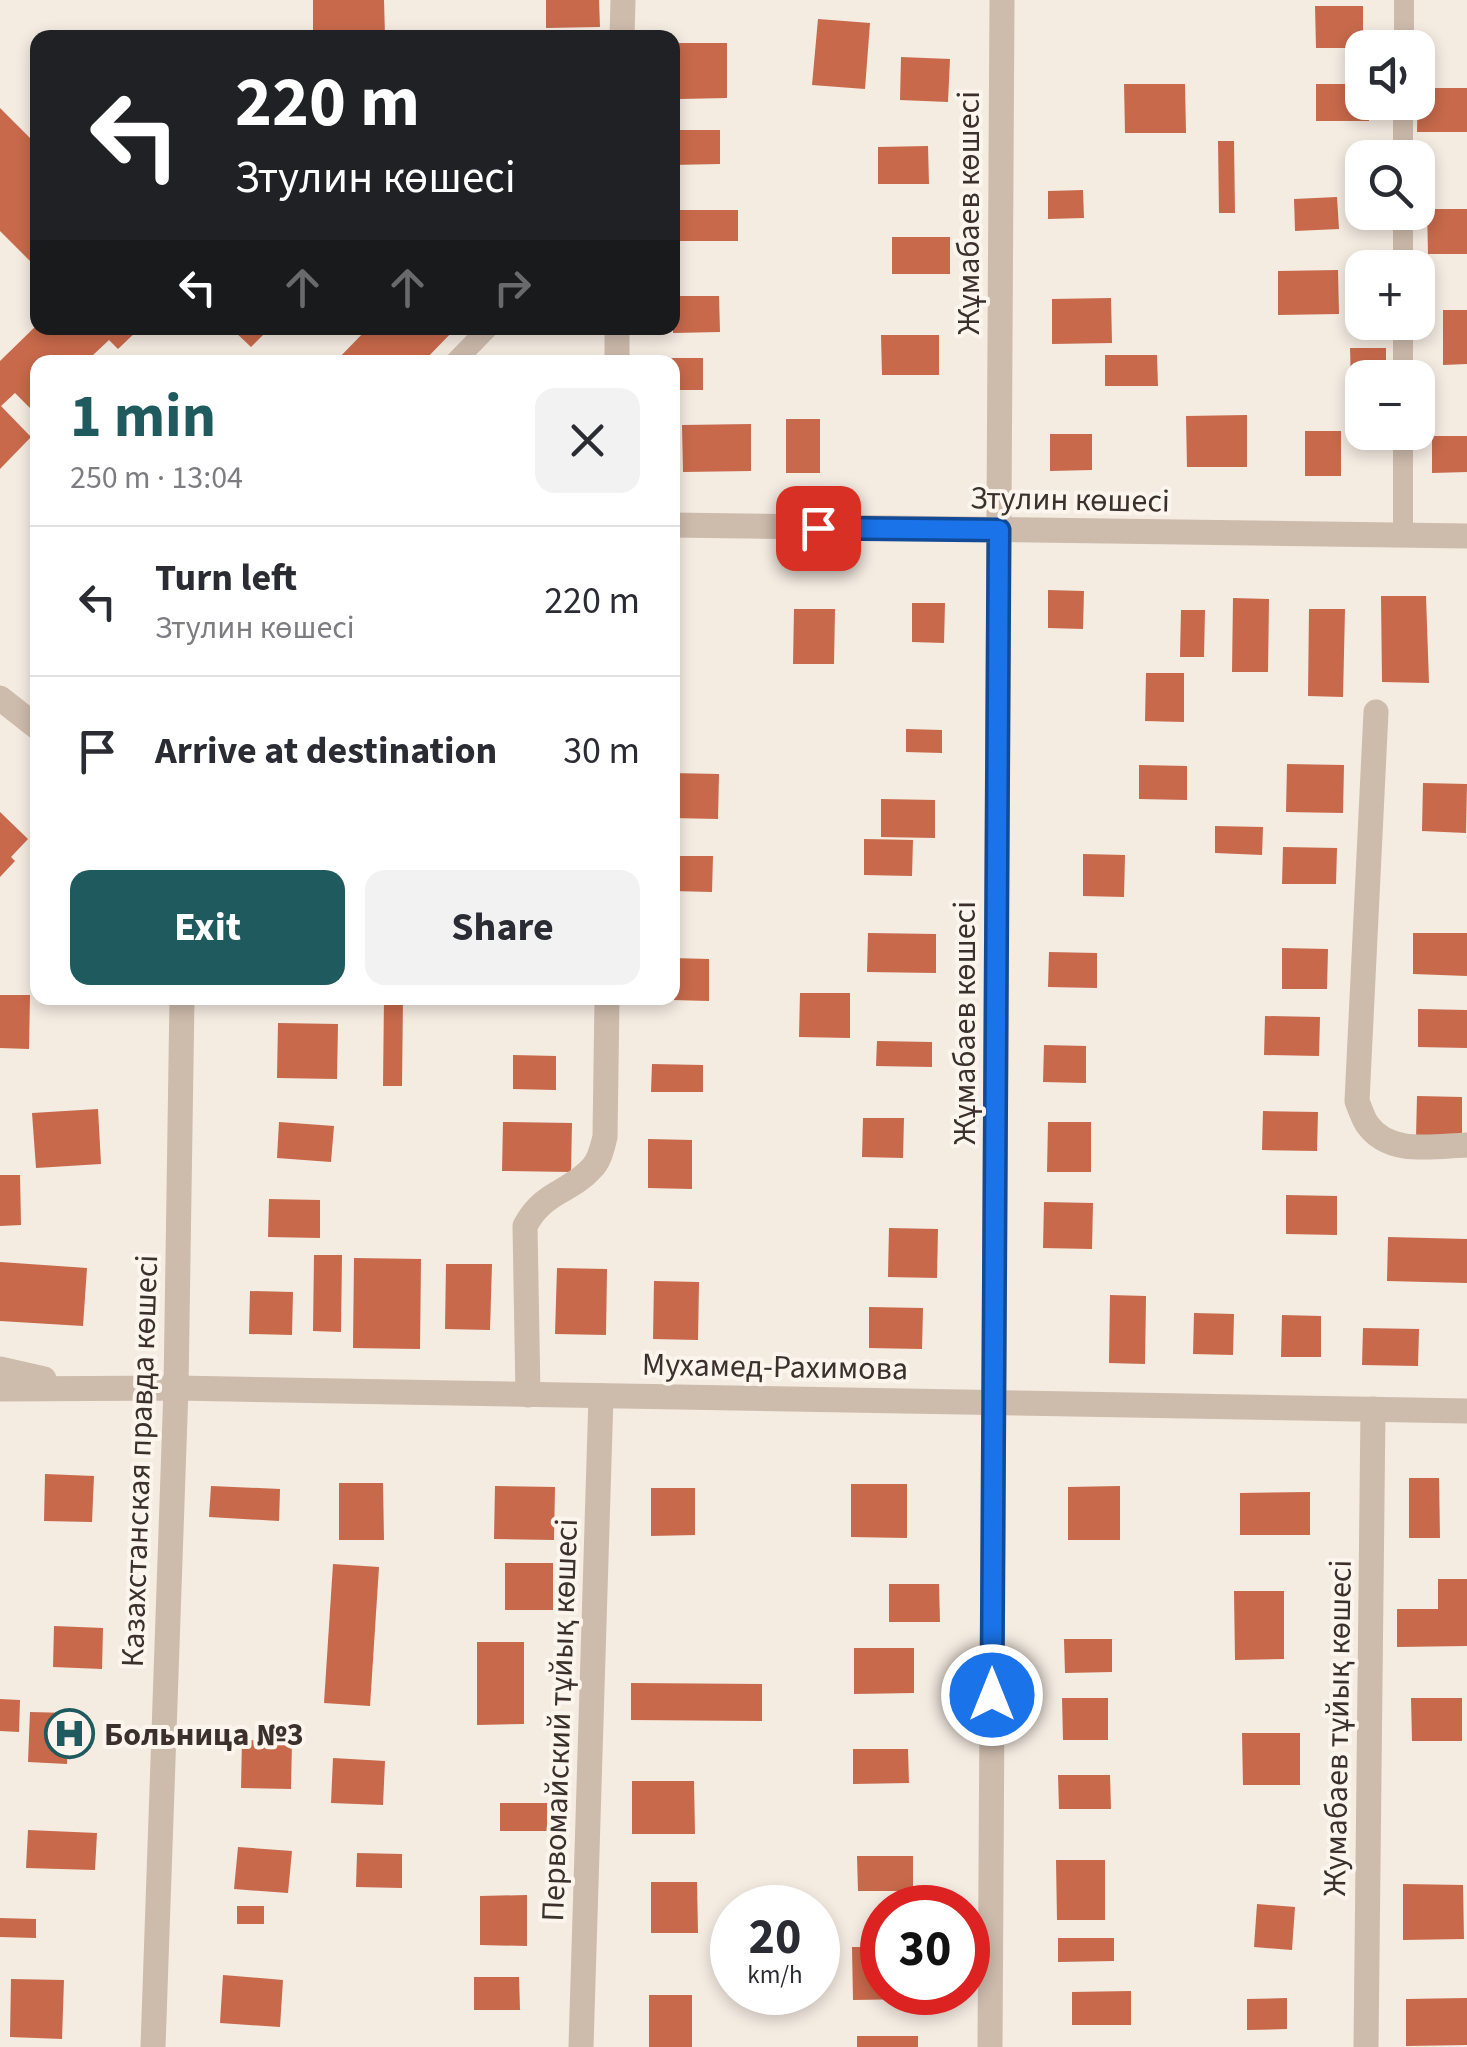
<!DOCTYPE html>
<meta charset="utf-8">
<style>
:root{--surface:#fff;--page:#f2f2f3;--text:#2b2b33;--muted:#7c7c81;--line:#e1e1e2;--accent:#1f5a5e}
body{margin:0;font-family:"Source Sans 3",sans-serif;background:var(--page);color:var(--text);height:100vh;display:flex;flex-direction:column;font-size:38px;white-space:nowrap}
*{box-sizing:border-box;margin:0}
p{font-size:32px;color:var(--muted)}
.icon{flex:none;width:55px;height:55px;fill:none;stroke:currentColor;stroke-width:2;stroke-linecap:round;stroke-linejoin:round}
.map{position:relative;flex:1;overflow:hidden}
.details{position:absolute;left:30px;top:355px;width:650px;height:650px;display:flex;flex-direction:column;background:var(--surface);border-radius:20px;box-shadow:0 5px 15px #0003}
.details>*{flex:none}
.top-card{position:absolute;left:30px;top:30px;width:650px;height:305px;border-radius:20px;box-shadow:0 5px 15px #0003;background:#202124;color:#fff;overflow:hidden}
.fabs{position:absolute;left:1345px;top:30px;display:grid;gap:20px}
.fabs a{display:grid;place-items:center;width:90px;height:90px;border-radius:20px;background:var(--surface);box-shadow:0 5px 15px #0003;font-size:50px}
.speed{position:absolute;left:710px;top:1885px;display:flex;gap:20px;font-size:50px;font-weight:700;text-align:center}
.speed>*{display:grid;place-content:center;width:130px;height:130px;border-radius:50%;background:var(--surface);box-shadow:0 5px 15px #0003;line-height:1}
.speed small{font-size:25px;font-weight:400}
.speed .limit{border:15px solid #d22;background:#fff;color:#111}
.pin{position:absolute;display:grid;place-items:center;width:85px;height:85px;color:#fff;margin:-42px;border-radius:20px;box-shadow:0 5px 15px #0006}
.me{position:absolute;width:110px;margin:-55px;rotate:0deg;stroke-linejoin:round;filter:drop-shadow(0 0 8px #0008)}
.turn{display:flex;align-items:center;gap:35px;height:210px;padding:0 40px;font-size:45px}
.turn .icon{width:130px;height:130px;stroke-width:2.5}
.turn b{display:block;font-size:70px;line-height:85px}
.lanes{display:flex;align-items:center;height:95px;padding:0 40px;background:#0003;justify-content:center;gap:50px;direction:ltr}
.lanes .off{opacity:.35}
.round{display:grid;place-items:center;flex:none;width:105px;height:105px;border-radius:20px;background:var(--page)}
.summary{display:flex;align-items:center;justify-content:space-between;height:170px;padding:0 40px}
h1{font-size:60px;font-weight:700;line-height:75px;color:var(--accent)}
.button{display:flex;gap:20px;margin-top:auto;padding:20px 40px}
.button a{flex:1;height:115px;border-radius:20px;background:var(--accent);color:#fff;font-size:40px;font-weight:700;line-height:115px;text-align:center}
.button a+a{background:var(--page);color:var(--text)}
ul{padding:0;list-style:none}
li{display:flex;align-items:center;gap:30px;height:150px;padding:0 40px;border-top:2px solid var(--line)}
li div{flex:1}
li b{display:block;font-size:38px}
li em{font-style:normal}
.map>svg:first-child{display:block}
.building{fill:#c8694b}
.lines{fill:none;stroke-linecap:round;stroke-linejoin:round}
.service{stroke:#cdbbac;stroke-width:20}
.minor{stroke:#cdbbac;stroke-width:25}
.tertiary{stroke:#cdbbac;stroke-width:25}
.route-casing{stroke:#114b97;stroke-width:25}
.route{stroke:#1a73e8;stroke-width:18}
.labels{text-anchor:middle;stroke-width:8;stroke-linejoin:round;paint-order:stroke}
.street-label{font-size:32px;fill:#3b302b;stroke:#fbf5ee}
.poi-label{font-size:32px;font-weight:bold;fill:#3b302b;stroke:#fbf5ee;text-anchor:start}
</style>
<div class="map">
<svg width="1467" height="2047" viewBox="0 0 1467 2047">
<rect width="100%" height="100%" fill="#f4ebe1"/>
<!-- building -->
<g class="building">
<polygon points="313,0 384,0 385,36 313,36"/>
<polygon points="546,0 599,0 600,27 546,28"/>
<polygon points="1315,6 1363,6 1363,48 1316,48"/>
<polygon points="818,19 870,23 865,89 812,85"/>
<polygon points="679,43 727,43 727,98 680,99"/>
<polygon points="901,57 950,59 948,102 900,100"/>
<polygon points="1124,84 1185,84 1186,133 1125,133"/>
<polygon points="1316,84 1362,84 1362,102 1368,102 1369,121 1316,121"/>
<polygon points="1418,88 1467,88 1467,132 1417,132"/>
<polygon points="0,108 38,146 38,269 0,231"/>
<polygon points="672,130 720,130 720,164 672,165"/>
<polygon points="1218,141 1234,141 1235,213 1219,213"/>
<polygon points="928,146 929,184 878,184 878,147"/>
<polygon points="1083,190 1084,218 1048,219 1048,191"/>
<polygon points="1337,197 1339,229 1295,231 1294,199"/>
<polygon points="1427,209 1467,209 1467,254 1428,254"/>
<rect x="672" y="210" width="66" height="31"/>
<rect x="892" y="237" width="58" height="37"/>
<polygon points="1338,270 1339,314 1278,315 1278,271"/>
<polygon points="673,296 719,296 720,332 673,333"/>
<polygon points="1111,298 1112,343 1052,344 1052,299"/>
<polygon points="1443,310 1467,310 1467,364 1443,365"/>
<polygon points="38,324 38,328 64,328 72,335 80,328 140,328 118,349 109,340 92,356 98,362 38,362 38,416 15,393 1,406 31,437 0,469 0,361"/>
<polygon points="231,328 270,328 251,347"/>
<polygon points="368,328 456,328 423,362 335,362"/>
<polygon points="881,335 939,335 939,375 882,375"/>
<polygon points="1350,348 1386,348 1386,378 1362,378 1362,383 1351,383"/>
<polygon points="1105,355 1157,355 1158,386 1105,386"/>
<polygon points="669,358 703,358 703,390 672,390 672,362 669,362"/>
<polygon points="1247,415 1247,467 1187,467 1186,416"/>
<rect x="786" y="419" width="34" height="54"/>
<polygon points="751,424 751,471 683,472 682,425"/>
<rect x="1305" y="431" width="36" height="45"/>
<polygon points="1050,434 1092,434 1092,470 1050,471"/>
<polygon points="1432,436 1467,436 1467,472 1432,473"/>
<polygon points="1048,590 1084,591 1083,629 1048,628"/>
<polygon points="1381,596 1426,596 1429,683 1382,682"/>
<polygon points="1233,598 1269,599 1268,672 1232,672"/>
<polygon points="912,603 945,603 944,643 912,642"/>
<polygon points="794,609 835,609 834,664 793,664"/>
<polygon points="1309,609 1345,609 1343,697 1308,696"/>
<polygon points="1181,610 1205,610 1204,657 1180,657"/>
<polygon points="1146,673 1184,673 1184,722 1145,721"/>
<polygon points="906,729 942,730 942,753 906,752"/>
<polygon points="1287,764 1344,765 1343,813 1286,812"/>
<polygon points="1139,765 1187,766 1187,800 1139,799"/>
<polygon points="672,773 719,774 718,819 672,818"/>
<polygon points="1423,783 1467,784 1466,833 1422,831"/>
<polygon points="881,799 935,800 935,838 881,837"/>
<polygon points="0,812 28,839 11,857 15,861 0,877"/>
<polygon points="1215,826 1263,827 1262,855 1215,853"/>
<polygon points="864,839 913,840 912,876 864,875"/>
<polygon points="1283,847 1337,848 1336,884 1282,884"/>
<polygon points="1083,854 1125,855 1124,897 1083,896"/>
<polygon points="672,856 713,856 712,892 672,891"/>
<polygon points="868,933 936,934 936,973 867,972"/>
<polygon points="1413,933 1467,933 1467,976 1413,974"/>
<polygon points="1282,948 1328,949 1327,989 1282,989"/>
<polygon points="1049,952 1097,953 1097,988 1048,987"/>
<polygon points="672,958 709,959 709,1001 672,1000"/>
<polygon points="800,993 850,993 850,1038 799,1037"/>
<polygon points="0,995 30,995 29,1049 0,1048"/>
<polygon points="384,998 403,998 402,1086 383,1086"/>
<polygon points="514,998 576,998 575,1005 514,1004"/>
<polygon points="1418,1009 1467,1010 1467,1048 1418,1047"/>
<polygon points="1265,1016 1320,1017 1319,1056 1264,1055"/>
<polygon points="278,1023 338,1024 337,1079 277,1078"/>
<polygon points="877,1041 932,1042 932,1067 876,1066"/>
<polygon points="1044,1045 1086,1046 1086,1083 1043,1082"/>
<polygon points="513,1055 556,1056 556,1090 513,1089"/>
<polygon points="652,1064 703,1065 703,1092 651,1092"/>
<polygon points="1417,1096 1462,1097 1462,1138 1416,1137"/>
<polygon points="98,1109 101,1164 36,1168 32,1113"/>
<polygon points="1263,1111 1318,1112 1317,1151 1262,1150"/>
<polygon points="863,1118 904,1118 903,1158 862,1157"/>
<polygon points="279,1122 334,1126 331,1162 277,1158"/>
<polygon points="503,1122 572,1123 571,1172 502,1171"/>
<polygon points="1048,1122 1091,1122 1091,1172 1047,1172"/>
<polygon points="648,1139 692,1140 692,1189 648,1188"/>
<polygon points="0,1175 20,1175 21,1225 0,1226"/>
<polygon points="1286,1195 1337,1196 1337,1235 1286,1234"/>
<polygon points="269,1199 320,1200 320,1238 268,1237"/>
<polygon points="1044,1202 1093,1203 1092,1249 1043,1248"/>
<polygon points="889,1228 938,1229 937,1278 888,1277"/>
<polygon points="1388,1237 1467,1239 1467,1283 1387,1281"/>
<polygon points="314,1255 342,1255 341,1332 313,1331"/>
<polygon points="354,1258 421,1259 420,1349 353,1348"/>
<polygon points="0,1262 87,1268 83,1326 0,1321"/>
<polygon points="446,1264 492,1264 490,1330 445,1329"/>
<polygon points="557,1268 607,1269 606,1335 555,1334"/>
<polygon points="654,1281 699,1282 698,1340 653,1339"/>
<polygon points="250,1291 293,1292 292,1335 249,1334"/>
<polygon points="1110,1295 1146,1296 1145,1364 1109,1363"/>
<polygon points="869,1307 923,1308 922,1349 869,1348"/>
<polygon points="1194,1313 1234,1314 1233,1355 1193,1354"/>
<polygon points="1282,1315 1321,1316 1321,1357 1281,1357"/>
<polygon points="1363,1328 1419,1329 1418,1366 1362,1365"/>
<polygon points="45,1474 94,1476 92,1522 44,1521"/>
<polygon points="1409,1478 1439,1478 1440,1538 1409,1538"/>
<polygon points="339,1483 383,1483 384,1540 339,1540"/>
<polygon points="851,1484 907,1484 907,1538 851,1537"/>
<polygon points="211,1486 280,1489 279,1521 209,1517"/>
<polygon points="495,1486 555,1487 554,1540 494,1539"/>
<polygon points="1120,1486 1120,1540 1068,1540 1068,1487"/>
<polygon points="651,1488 695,1488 695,1535 651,1536"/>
<polygon points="1310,1492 1310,1535 1240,1535 1240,1493"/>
<rect x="505" y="1563" width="48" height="47"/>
<polygon points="333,1564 379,1567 370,1706 324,1703"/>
<polygon points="1438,1579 1467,1579 1467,1646 1397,1647 1397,1609 1438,1609"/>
<polygon points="889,1584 939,1584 940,1622 889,1622"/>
<polygon points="1234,1591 1284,1591 1284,1659 1235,1660"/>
<polygon points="54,1626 103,1628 102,1669 53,1667"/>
<polygon points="1064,1639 1112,1639 1112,1672 1065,1673"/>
<polygon points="477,1642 524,1642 524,1724 477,1725"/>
<polygon points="854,1648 914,1648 914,1693 854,1694"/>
<polygon points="631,1683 762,1684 762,1721 631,1720"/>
<polygon points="1062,1698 1108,1698 1108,1740 1063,1740"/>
<polygon points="1411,1698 1462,1698 1462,1741 1412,1741"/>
<polygon points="0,1699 20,1700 19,1732 0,1731"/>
<polygon points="30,1712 69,1713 67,1764 28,1762"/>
<polygon points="1242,1733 1300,1733 1300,1785 1243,1785"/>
<polygon points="242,1740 292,1741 291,1789 241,1788"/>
<polygon points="853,1749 908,1749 909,1783 853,1784"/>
<polygon points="333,1758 385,1761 383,1805 331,1803"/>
<polygon points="1058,1775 1110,1775 1111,1809 1059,1809"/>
<polygon points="632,1781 694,1781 695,1834 632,1834"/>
<rect x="500" y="1803" width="47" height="28"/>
<polygon points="28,1830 97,1833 95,1870 26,1868"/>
<polygon points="238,1847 292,1851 288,1893 234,1889"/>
<polygon points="357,1853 402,1854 402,1888 356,1887"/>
<polygon points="857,1856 913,1856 913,1891 858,1891"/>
<polygon points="1056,1860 1105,1860 1105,1920 1057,1920"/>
<polygon points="651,1882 697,1882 698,1933 651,1933"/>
<polygon points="1403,1884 1463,1885 1464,1939 1403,1940"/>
<polygon points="527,1895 527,1946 480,1945 480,1896"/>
<polygon points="1257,1904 1295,1907 1292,1950 1254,1947"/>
<rect x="237" y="1906" width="27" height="18"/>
<polygon points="0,1918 36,1919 36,1938 0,1937"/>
<polygon points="1058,1938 1114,1938 1114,1961 1058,1962"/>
<polygon points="852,1947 882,1947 882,1992 915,1992 915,1999 853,2000"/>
<polygon points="223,1975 283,1980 280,2027 220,2023"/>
<polygon points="474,1977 519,1977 520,2010 474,2010"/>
<polygon points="11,1979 64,1980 62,2039 10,2037"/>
<polygon points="1131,1991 1131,2025 1072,2025 1072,1992"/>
<rect x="649" y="1995" width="43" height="52"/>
<polygon points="1287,1998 1287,2029 1247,2030 1247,1999"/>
<polygon points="1467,1998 1467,2045 1406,2046 1406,1999"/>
<rect x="857" y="2036" width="61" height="11"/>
</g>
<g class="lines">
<!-- service -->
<g class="service">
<polyline points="1404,48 1404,0"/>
<polyline points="1403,158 1403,102"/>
<polyline points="1403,268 1403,212"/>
<polyline points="455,362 488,328"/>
<polyline points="1403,378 1403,322"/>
<polyline points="1403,535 1403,432"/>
</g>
<!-- minor -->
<g class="minor">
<polyline points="622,38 623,0"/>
<polyline points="617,362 617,328"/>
<polyline points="672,525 1467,536"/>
<polyline points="0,698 38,728"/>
<path d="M1376 712 1357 1101C1360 1109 1363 1118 1367 1124 1389 1156 1434 1146 1467 1145"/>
<path d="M528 1395 525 1226C543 1191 570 1193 592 1168 600 1160 602 1148 605 1137L607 998"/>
<polyline points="153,2047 176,1388 182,998"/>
<polyline points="581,2047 601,1396"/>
<polyline points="990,2047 1002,0"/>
<polyline points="1366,2047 1373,1409"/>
</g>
<!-- tertiary -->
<g class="tertiary">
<polyline points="0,1369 44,1379"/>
<polyline points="0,1389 176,1388 1467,1411"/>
</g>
</g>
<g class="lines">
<defs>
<polyline id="route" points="818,528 999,530 992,1695"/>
</defs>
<!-- route casing -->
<use href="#route" class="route-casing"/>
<!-- route -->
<use href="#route" class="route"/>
</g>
<!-- icons -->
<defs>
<symbol id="hospital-ring" viewBox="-11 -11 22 22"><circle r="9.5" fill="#fbf5ee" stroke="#1f5a5e" stroke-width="1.5"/><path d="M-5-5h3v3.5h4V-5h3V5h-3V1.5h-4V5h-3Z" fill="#1f5a5e"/></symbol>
</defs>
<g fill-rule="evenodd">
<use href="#hospital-ring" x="42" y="1706" width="55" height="55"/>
</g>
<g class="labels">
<!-- street labels -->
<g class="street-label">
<text transform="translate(968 213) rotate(-90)" y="11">Жұмабаев көшесі</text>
<text transform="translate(1070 499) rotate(1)" y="11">Зтулин көшесі</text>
<text transform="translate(964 1023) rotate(-90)" y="11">Жұмабаев көшесі</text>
<text transform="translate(775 1366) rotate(1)" y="11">Мухамед-Рахимова</text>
<text transform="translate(139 1461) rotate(-88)" y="11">Казахстанская правда көшесі</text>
<text transform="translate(559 1720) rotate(-88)" y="11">Первомайский тұйық көшесі</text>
<text transform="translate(1337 1728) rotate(-89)" y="11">Жумабаев тұйық көшесі</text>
</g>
<!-- poi labels -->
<g class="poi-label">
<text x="104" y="1745">Больница №3</text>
</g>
</g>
</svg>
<div class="fabs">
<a><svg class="icon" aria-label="sound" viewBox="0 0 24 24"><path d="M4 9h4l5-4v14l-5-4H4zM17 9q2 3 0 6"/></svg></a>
<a><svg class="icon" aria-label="search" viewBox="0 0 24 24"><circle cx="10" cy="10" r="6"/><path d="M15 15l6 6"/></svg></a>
<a>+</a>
<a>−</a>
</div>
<div class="speed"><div>20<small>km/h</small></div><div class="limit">30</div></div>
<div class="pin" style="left:818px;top:528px;background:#d93025"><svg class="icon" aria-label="arrive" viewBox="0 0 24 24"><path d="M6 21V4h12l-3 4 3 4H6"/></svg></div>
<svg class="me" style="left:992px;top:1695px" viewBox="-20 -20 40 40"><circle r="17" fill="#1a73e8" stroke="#fff" stroke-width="3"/><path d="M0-11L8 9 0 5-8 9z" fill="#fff"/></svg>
<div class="top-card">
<div class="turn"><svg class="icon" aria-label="left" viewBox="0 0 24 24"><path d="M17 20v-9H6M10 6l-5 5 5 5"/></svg><div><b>220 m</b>Зтулин көшесі</div></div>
<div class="lanes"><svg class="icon" aria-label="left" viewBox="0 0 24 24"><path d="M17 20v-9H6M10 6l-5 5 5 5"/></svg><svg class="icon off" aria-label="ahead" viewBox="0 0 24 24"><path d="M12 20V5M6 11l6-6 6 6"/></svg><svg class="icon off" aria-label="ahead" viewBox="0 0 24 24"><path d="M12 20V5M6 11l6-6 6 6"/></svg><svg class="icon off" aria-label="right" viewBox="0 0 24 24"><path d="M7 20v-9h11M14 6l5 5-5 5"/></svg></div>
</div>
<section class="details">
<div class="summary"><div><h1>1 min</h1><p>250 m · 13:04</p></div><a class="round"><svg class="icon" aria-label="close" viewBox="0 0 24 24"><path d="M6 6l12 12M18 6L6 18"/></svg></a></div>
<ul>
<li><svg class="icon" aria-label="left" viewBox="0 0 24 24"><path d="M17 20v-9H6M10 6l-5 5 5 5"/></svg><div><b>Turn left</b><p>Зтулин көшесі</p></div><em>220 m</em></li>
<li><svg class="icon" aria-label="arrive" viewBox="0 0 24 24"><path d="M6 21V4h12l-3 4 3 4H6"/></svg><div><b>Arrive at destination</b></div><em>30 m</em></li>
</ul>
<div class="button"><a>Exit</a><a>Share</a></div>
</section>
</div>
